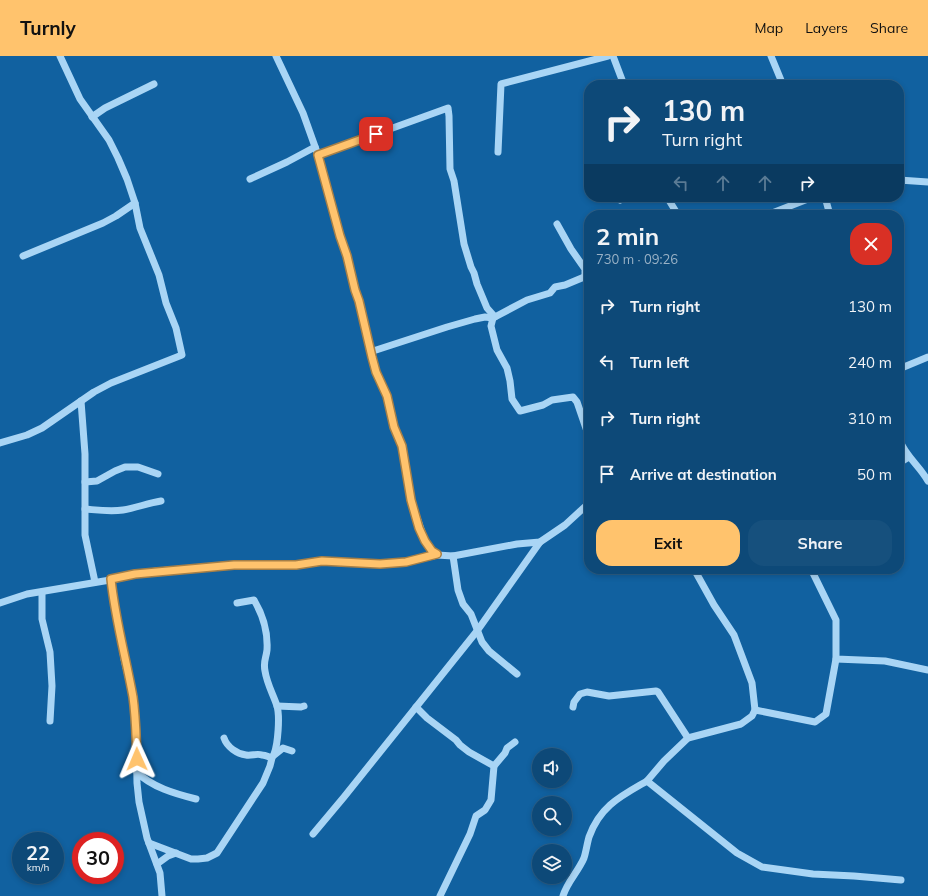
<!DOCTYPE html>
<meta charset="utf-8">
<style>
:root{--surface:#0d4978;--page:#16507d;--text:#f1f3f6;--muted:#9ab2c6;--line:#2d618a;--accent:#ffc36d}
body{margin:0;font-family:Mulish,sans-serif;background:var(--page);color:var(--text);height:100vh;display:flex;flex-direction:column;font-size:15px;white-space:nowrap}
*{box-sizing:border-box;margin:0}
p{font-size:13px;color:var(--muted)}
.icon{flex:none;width:22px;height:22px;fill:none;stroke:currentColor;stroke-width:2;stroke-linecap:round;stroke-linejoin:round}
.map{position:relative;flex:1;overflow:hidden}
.drawer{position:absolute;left:584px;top:154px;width:320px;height:364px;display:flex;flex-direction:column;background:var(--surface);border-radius:16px;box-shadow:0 2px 6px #0003,0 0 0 1px var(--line)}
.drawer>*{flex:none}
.banner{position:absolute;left:584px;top:24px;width:320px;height:122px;border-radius:16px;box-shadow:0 2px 6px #0003,0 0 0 1px var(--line);background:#0d4978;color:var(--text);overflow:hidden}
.controls{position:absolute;left:532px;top:692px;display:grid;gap:8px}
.controls a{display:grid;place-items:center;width:40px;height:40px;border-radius:50%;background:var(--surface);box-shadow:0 2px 6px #0003,0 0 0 1px var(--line);font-size:20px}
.speed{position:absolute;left:12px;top:776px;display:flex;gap:8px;font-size:20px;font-weight:700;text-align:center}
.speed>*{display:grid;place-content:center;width:52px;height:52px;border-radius:50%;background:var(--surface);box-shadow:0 2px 6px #0003,0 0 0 1px var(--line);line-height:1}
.speed small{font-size:10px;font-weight:400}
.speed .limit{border:6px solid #d22;background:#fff;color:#111}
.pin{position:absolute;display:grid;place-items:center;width:34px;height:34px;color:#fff;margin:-17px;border-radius:8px;box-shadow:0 2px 6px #0006}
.me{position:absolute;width:44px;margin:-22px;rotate:359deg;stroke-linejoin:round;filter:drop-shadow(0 0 3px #0008)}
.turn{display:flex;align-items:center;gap:14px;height:84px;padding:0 12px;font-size:18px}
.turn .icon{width:52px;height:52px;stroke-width:2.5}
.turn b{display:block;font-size:28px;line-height:34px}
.lanes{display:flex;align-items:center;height:38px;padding:0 12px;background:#0003;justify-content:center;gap:20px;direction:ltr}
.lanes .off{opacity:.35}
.round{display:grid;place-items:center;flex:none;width:42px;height:42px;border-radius:16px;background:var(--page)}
.summary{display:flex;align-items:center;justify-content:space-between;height:68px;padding:0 12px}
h1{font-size:24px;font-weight:700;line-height:30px}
.primary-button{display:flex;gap:8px;margin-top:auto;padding:8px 12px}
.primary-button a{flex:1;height:46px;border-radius:16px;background:var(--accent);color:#111;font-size:16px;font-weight:700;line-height:46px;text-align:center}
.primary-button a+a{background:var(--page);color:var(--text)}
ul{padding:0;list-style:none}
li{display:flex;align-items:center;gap:12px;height:56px;padding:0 12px}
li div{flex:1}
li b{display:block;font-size:15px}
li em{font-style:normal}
header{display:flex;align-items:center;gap:24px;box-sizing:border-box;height:56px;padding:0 20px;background:var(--accent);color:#111}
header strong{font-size:19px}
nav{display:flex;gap:22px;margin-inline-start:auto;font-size:14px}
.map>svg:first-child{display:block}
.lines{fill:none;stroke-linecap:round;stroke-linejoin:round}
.minor{stroke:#a9d5f5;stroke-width:7}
.route-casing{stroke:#a67f47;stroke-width:10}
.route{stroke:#ffc36d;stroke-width:7}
</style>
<header>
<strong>Turnly</strong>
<nav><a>Map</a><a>Layers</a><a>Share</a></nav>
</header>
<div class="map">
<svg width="928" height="840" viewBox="0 0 928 840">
<rect width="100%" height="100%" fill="#1161a0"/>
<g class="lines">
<!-- minor -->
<g class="minor">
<polyline points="276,0 303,57 318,99 448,52 449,60 450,113 454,125 464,188 471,211 474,217 477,228 487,252 495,261"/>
<polyline points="613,0 624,29"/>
<polyline points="771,0 783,29"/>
<polyline points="92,61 105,52 154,28"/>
<polyline points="498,96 501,28 608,0"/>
<polyline points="318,99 340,180 347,200 355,234 359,245 372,301 376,316 387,340 394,371 402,391 411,444 425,485 432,495 437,499 453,500 517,488 540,486 565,469 589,447"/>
<polyline points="250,123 287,106 315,91"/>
<polyline points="899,124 928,126"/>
<polyline points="667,141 678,159"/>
<polyline points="825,141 830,159"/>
<polyline points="620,144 626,141"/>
<polyline points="767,159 813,141"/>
<polyline points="557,168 571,193 585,213 585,220"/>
<polyline points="23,200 103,167 116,160 135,147"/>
<polyline points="493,262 491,270 497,294 507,312 510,325 512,343 520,355 543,349 552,344 573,341 577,346 589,381"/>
<polyline points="370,296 447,271 475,263 485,261 493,262 527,244 550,237 555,231 565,229 589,219"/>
<polyline points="899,313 928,301"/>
<polyline points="81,345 85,398 85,479 95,526"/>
<path d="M899 383C906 401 919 409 928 425"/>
<polyline points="0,387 27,379 42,372 94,336 111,327 182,299 176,272 166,247 159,219 140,172 135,147 127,123 118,102 109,84 80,43 60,0"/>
<polyline points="899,407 909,401"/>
<polyline points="85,426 97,425 115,415 125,411 138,411 158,418"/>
<path d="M85 453C97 454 110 456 123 454 136 452 148 447 161 445"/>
<polyline points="453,500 458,534 463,548 471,558 482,586 489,595 517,618"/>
<polyline points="694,513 714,549 734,579 752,627 755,654 752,660 741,668 688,682 664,705 647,725 737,797 762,811 813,818 854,820 901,824"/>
<polyline points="811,513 836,564 836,603 885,605 928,614"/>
<polyline points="111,523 124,603 133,641 136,673 137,727 139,746 147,782 160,817 162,840"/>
<polyline points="42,536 42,563 50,596 52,630 50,665"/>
<polyline points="0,547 27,538 116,523 135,518 157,515 234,509 296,509 322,505 342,507 398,507 406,506 437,499"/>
<path d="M237 547 254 544C263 559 268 577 267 594 266 603 263 605 265 615 267 628 273 638 277 650 280 660 278 688 274 698"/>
<polyline points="277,650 301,651 304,650"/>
<polyline points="416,651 427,662 456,684 460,689 469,696 494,710 491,744 485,754 476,760 470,778 440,840"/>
<polyline points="573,651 574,646 580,638 587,636 609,640 656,635 658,636 688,682"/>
<polyline points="755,654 815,666 826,658 836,603"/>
<polyline points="273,700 283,692 292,695"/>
<polyline points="494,710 505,697 507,692 515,686"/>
<path d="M137 716C151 731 176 738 196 743"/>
<polyline points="313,778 344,741 477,575 540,486"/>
<path d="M149 787 191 803H198L207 802 217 797 263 727 270 710 272 702C269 701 265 699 262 699 257 697 252 700 246 699 237 698 227 691 224 682"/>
<polyline points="157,808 168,800 176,797"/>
<path d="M563 840C567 826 578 816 584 802 586 796 587 788 589 781 600 750 621 740 647 725"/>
</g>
</g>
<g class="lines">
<defs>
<path id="route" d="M137 703C136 682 136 662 133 641 126 602 115 563 111 523L135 518 234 509H296L322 505 380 508 406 506 437 498 432 495 425 485 419 472 411 444 402 390 394 371 387 340 376 316 372 301 359 245 355 234 347 200 340 180 318 99 376 78"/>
</defs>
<!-- route casing -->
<use href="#route" class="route-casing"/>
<!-- route -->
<use href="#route" class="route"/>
</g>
</svg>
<div class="controls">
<a><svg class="icon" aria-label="sound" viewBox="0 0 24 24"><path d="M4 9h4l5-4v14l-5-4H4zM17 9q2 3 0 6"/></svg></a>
<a><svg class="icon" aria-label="search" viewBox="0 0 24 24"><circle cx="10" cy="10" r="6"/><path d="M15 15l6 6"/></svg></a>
<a><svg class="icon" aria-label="layers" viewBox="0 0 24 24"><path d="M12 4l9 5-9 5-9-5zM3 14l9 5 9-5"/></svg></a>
</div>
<div class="speed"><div>22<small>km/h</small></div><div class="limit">30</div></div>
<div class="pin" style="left:376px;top:78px;background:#d93025"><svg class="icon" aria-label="arrive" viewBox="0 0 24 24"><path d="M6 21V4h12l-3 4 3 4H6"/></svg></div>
<svg class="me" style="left:137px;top:703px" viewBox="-20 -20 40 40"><path d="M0-17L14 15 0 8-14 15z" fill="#ffc36d" stroke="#fff" stroke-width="4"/></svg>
<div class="banner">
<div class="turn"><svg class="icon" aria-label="right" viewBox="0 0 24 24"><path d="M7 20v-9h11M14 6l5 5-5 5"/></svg><div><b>130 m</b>Turn right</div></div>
<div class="lanes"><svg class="icon off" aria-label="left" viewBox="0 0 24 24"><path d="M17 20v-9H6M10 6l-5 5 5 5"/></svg><svg class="icon off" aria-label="ahead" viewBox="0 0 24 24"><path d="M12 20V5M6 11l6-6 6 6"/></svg><svg class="icon off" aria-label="ahead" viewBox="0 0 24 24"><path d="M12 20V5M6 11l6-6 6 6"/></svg><svg class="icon" aria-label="right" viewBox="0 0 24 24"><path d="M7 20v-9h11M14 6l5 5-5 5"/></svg></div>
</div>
<section class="drawer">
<div class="summary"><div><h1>2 min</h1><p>730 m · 09:26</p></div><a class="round" style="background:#d93025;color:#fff"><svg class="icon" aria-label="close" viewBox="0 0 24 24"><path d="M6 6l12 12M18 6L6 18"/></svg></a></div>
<ul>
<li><svg class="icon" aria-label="right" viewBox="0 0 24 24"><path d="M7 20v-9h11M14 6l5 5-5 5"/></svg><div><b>Turn right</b></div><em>130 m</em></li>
<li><svg class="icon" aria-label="left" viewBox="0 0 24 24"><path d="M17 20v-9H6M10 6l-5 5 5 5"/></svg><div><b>Turn left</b></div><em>240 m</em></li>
<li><svg class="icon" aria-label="right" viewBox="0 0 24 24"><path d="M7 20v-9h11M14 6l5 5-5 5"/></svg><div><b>Turn right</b></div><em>310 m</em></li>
<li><svg class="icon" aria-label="arrive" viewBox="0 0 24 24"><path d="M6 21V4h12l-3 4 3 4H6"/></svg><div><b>Arrive at destination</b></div><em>50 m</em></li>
</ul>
<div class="primary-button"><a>Exit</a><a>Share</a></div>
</section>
</div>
